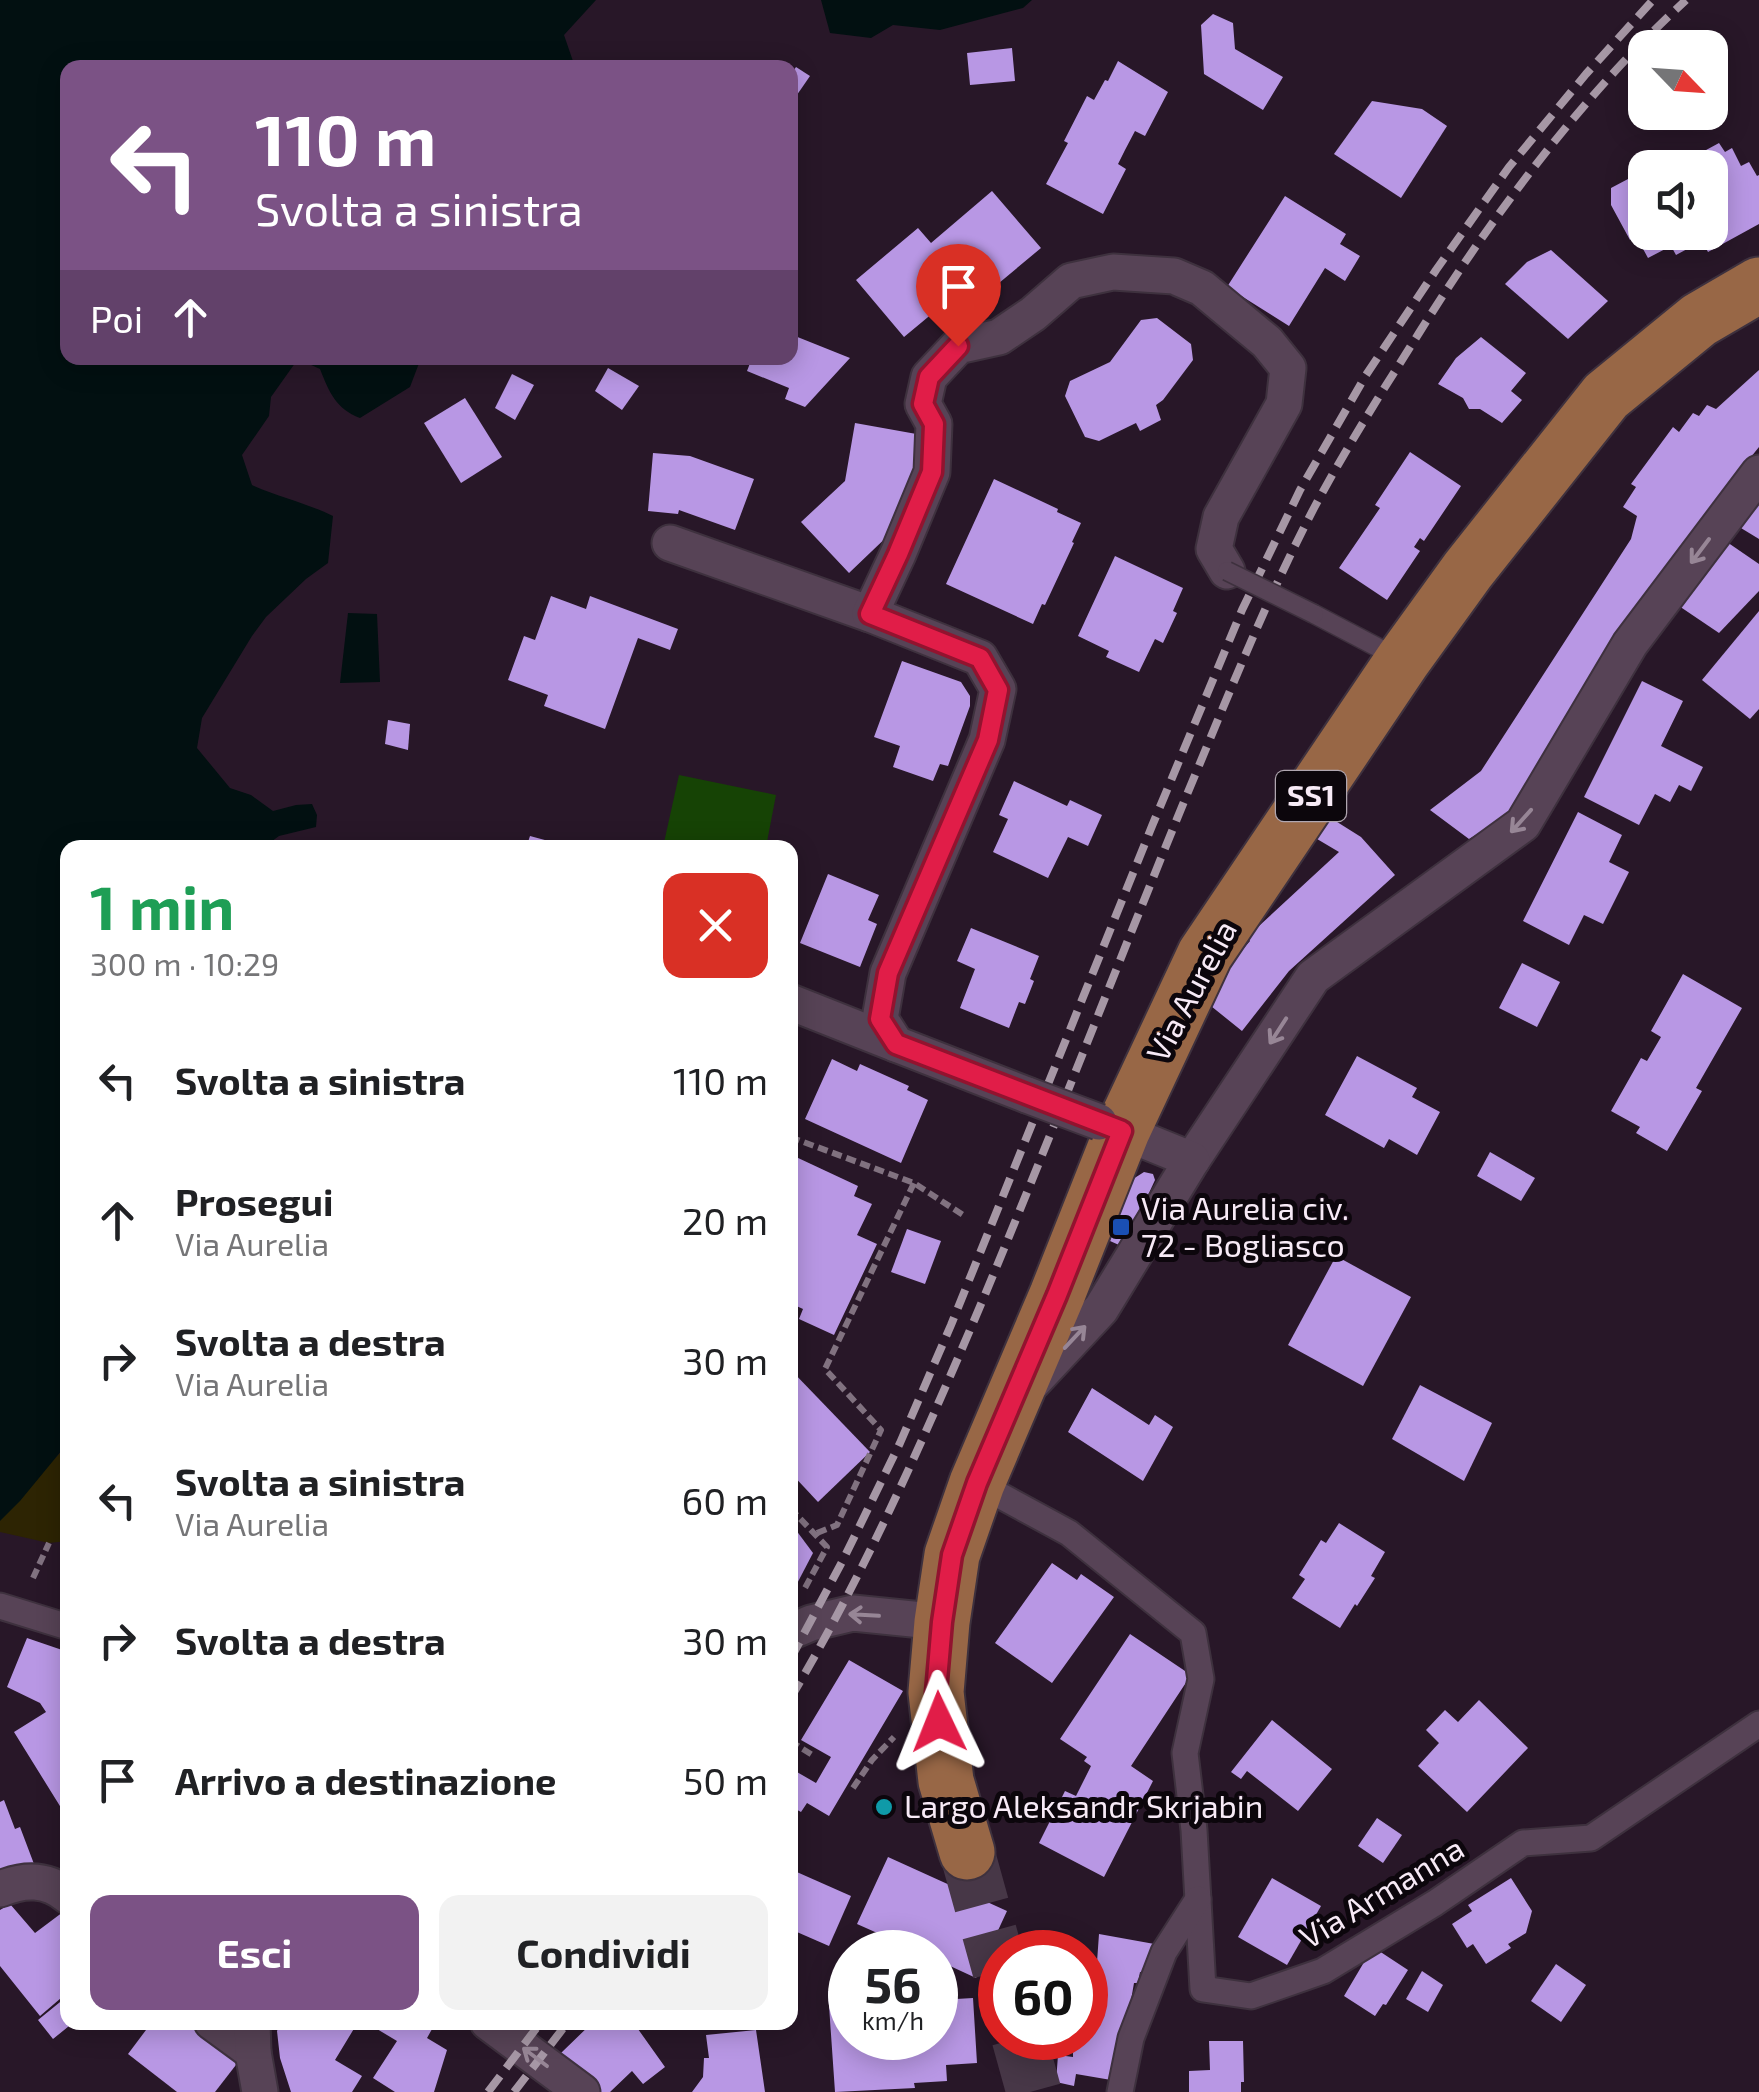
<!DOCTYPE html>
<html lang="it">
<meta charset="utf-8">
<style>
:root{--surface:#fff;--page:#f2f2f2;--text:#202124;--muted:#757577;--accent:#7b5285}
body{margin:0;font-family:"Exo 2",sans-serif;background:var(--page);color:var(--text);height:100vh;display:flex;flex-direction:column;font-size:38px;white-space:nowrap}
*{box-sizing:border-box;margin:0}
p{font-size:32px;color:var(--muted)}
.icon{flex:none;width:55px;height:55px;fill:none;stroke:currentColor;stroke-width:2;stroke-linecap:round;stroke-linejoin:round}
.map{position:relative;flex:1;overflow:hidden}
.sheet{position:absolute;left:60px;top:840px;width:738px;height:1190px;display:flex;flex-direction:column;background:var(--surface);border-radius:20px;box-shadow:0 5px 25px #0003}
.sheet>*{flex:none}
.top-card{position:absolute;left:60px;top:60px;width:738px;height:305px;border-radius:20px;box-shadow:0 5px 25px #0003;background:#7b5285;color:#fff;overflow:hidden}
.needle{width:65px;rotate:115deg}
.controls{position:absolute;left:1628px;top:30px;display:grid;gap:20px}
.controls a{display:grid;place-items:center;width:100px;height:100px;border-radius:20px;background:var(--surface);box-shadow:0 5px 25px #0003;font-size:50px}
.speed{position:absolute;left:828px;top:1930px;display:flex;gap:20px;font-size:50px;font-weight:700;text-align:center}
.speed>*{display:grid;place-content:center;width:130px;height:130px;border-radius:50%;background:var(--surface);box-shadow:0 5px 25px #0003;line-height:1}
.speed small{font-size:25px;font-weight:400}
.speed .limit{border:15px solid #d22;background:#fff;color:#111}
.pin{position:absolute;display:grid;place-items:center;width:85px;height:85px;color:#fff;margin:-102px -42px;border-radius:50% 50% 50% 0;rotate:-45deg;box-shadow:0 0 10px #0007}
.pin .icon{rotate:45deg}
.me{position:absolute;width:110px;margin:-55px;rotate:358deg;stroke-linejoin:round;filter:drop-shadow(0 0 8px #0008)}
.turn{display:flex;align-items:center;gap:35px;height:210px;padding:0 30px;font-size:45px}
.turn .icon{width:130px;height:130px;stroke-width:2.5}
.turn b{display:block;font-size:70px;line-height:85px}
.then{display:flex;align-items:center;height:95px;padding:0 30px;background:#0003;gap:20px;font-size:38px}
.round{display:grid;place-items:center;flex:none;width:105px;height:105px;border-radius:20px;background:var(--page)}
.head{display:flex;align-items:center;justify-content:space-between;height:170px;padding:0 30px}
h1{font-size:60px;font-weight:700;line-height:75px;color:#1e9e55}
.button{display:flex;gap:20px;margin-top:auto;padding:20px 30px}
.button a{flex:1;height:115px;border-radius:20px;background:var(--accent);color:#fff;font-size:40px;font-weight:700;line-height:115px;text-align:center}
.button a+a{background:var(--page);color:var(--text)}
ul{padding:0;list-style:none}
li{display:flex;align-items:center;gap:30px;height:140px;padding:0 30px}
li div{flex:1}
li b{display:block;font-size:38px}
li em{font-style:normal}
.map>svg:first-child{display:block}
.green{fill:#164305}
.sand{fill:#2d2403}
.water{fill:#021011}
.building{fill:#b897e4}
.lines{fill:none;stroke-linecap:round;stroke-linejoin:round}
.primary-tunnel{stroke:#473747;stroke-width:55;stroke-dasharray:55 28;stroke-linecap:butt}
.service-casing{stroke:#3e313e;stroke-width:21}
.pedestrian-casing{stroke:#3e313e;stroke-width:29}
.minor-casing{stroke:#3e313e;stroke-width:39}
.primary-casing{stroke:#3e313e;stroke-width:59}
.path{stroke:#817280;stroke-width:6;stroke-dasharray:10 5;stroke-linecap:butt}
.service{stroke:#574356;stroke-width:18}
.pedestrian{stroke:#574356;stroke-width:25}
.minor{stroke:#574356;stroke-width:35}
.primary{stroke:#986746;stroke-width:55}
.rail{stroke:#a697a5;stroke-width:8;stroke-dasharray:20 10;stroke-linecap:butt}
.service-bridge-casing{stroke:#3e313e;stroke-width:21;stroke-linecap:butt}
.minor-bridge-casing{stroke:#3e313e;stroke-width:39;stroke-linecap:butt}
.service-bridge{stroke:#574356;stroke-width:18}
.minor-bridge{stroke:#574356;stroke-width:35}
.oneway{stroke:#978696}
.route-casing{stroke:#92132f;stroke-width:25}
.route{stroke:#e11d48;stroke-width:18}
.transit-dot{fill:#1a4fb4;stroke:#0c060c;stroke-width:4}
.culture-dot{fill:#0f9aa8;stroke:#0c060c;stroke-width:4}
.labels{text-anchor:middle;stroke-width:10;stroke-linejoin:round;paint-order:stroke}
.shield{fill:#0c060c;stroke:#b0a6b0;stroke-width:2.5}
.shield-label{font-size:30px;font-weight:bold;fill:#f7eaf6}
.street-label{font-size:32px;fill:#f7eaf6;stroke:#0c060c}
.poi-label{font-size:32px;fill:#f7eaf6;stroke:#0c060c;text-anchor:start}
</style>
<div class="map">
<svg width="1759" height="2092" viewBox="0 0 1759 2092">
<rect width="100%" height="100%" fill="#281728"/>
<!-- green -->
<polygon class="green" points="679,775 776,795 766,847 663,847"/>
<!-- sand -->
<polygon class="sand" points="67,1446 67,1541 49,1543 0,1532 0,1513"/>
<!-- water -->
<g class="water">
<path d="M0 0H596L564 35 575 67 68 68V358H421L410 387 360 418C336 409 329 392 320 369L298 359 271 397 269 416 242 455 252 485C279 497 307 503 333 516L328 563 306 579 266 617 252 636 202 718 197 748 230 788 251 795 273 811 296 805 312 804 317 815 316 827 279 836 264 847 68 848 67 1444 20 1501 0 1521Z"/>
<polygon points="821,0 1032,0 1023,8 940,30 893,25 871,38 830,33"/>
<polygon points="348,613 377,614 380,682 340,683"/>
</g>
<!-- building -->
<g class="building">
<polygon points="1213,14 1233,23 1235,49 1283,77 1263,110 1204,74 1201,25"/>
<polygon points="1012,48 1015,81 970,85 967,53"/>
<polygon points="1118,61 1168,92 1145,136 1135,131 1125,150 1118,164 1126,169 1103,214 1046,184 1068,143 1064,141 1087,96 1094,100 1105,80 1108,81"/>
<polygon points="796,67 810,76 790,105 790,76"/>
<polygon points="1372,101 1422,109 1447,126 1401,198 1334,154"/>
<polygon points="1719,143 1725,152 1732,148 1741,166 1749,162 1757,176 1759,175 1759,224 1708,252 1702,241 1676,255 1671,246 1648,258 1636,236 1630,240 1611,205 1611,188 1645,170 1645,232 1710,232 1710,168 1673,168"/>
<polygon points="992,191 1041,248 987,293 978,282 969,289 955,273 946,280 957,293 904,337 856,280 918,228 931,243"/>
<polygon points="1285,196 1346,234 1340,244 1360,256 1345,281 1325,268 1289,326 1227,287"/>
<polygon points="1551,250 1608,301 1568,339 1505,284 1527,262"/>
<polygon points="1157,318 1191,344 1193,360 1163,400 1156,405 1161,420 1140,431 1136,423 1099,441 1085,437 1065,396 1070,381 1110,362 1141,320"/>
<polygon points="790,334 850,358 805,407 785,399 789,388 747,371 752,358 790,358"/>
<polygon points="1481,337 1526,373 1511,391 1522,400 1502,423 1480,409 1469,409 1463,398 1438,384 1456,358"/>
<polygon points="608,368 639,386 622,410 595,391"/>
<polygon points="1759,370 1759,447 1705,514 1516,806 1499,821 1469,839 1430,810 1481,771 1631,539 1637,516 1623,507 1636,487 1631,484 1673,427 1679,432 1693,413 1699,416 1707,405 1716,409"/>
<polygon points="512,374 534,385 515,420 495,408"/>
<polygon points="465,398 502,457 461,483 424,423"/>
<polygon points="855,423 922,435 911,498 890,524 895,529 849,573 801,522 845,481"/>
<polygon points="1410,452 1461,486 1424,541 1420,538 1414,547 1420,551 1387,600 1339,568 1380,508 1375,505"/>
<polygon points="653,453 690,456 754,479 735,530 679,510 678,514 648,511"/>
<polygon points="994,479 1058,509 1057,512 1081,523 1072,542 1074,543 1045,605 1042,604 1033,624 946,584"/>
<polygon points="1759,497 1759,539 1736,525"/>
<polygon points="1724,540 1759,564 1759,591 1719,633 1679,606"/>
<polygon points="1115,556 1183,588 1173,611 1177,613 1163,643 1155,639 1139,672 1106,657 1109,651 1078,636"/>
<polygon points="551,596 586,609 590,596 678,629 670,650 638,638 605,729 544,706 548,695 508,680 524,636 535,640"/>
<polygon points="1759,611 1759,709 1750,719 1702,680"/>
<polygon points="902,661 961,682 970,696 970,706 948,766 940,764 933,781 893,767 900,746 874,737"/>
<polygon points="1642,681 1683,701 1661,746 1703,767 1691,791 1679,785 1670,802 1655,794 1639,825 1584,797"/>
<polygon points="388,720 410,724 408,750 385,744"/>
<polygon points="1014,781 1067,806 1070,800 1102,815 1088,846 1068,837 1048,878 993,852 1008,819 999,815"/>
<polygon points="1578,812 1622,835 1609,862 1629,872 1603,924 1584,915 1569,945 1523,921"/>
<polygon points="1326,815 1361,837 1395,875 1289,971 1242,1031 1201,998 1250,941 1247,937 1339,852 1312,836"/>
<polygon points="530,836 567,846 567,848 526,848"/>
<polygon points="828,874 879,895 868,920 877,924 860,967 800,943"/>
<polygon points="971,928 1039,956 1030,979 1034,981 1025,1004 1019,1002 1009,1028 960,1008 975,969 957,961"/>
<polygon points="1522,963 1560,982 1537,1027 1499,1008"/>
<polygon points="1683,974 1742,1008 1696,1088 1702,1091 1667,1151 1636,1133 1640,1127 1611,1111 1641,1058 1647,1061 1661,1037 1651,1031"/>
<polygon points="1357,1056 1417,1088 1412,1097 1440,1112 1417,1155 1389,1139 1384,1148 1325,1115"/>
<polygon points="832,1059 857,1071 860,1064 909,1086 907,1090 928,1100 901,1163 805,1119"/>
<polygon points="1490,1152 1535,1178 1521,1201 1477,1176"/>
<polygon points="796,1157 858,1186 854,1196 872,1204 857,1235 877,1244 834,1335 799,1319 803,1309 790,1303 790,1169"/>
<polygon points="1144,1172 1153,1174 1155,1180 1149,1193 1119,1245 1110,1241 1133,1179"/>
<polygon points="907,1229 941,1241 925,1284 891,1272"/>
<polygon points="1336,1256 1411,1297 1363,1386 1288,1345"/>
<polygon points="790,1369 870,1452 818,1502 790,1472"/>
<polygon points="1420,1385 1492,1423 1464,1481 1392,1439"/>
<polygon points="1092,1388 1149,1425 1155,1415 1173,1427 1143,1481 1068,1432"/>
<polygon points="790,1522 813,1553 790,1597"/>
<polygon points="1339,1523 1385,1552 1371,1576 1375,1578 1357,1606 1355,1604 1340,1628 1292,1598 1305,1579 1299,1575 1321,1540 1326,1543"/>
<polygon points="1052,1563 1077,1580 1081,1574 1114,1597 1052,1683 995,1643"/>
<polygon points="1130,1634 1191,1675 1131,1766 1153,1781 1104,1877 1039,1843 1065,1791 1076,1796 1091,1766 1084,1761 1087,1757 1060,1739"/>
<polygon points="27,1638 68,1652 68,1819 14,1732 46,1712 40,1703 7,1687"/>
<polygon points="849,1660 903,1691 829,1816 807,1803 801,1812 790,1806 790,1768 816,1783 831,1757 801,1740"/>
<polygon points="1479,1700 1528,1748 1467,1812 1418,1766 1439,1743 1426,1730 1445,1710 1458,1722"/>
<polygon points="1272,1720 1332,1769 1298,1811 1247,1771 1241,1779 1231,1772"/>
<polygon points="4,1800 15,1829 20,1827 34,1864 22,1868 0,1885 0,1802"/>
<polygon points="1377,1818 1402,1835 1383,1863 1358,1846"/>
<polygon points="888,1857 1007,1911 976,1978 935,1959 935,1952 920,1952 857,1924"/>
<polygon points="790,1869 851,1896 829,1946 790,1929"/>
<polygon points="1272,1878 1321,1906 1287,1965 1238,1937"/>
<polygon points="1511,1878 1532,1911 1526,1933 1508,1944 1511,1948 1486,1964 1473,1944 1467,1948 1452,1924 1472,1911 1468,1905"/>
<polygon points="10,1904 35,1933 63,1912 68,1918 68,1992 40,2016 0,1966 0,1910"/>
<polygon points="1099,1934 1160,1945 1154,1975 1140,1972 1138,1983 1134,1983 1117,2081 1076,2074 1074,2086 1056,2082 1058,2055 1073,2057 1073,2038 1085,2038 1085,2019 1090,2020 1094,2004"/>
<polygon points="1373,1947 1408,1970 1386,2005 1383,2004 1375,2016 1344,1996"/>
<polygon points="1556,1964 1586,1985 1561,2022 1531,2001"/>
<polygon points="1422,1971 1443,1985 1428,2012 1406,1999"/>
<polygon points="935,1980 938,1980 939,2000 973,1998 977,2063 946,2065 947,2081 914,2083 915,2088 835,2092 828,1991 850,1990 850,2038 935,2038"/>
<polygon points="65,1998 68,2001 68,2022 74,2022 53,2039 38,2020"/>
<polygon points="152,2022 187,2022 239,2061 215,2092 177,2092 128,2054"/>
<polygon points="281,2022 347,2022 355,2027 335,2060 362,2076 352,2092 291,2092 280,2058 277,2031"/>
<polygon points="381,2022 436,2022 427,2038 447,2050 434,2092 395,2092 373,2078 397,2041 377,2029"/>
<polygon points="593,2022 633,2022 665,2067 643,2084 632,2071 610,2092 598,2092 561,2053"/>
<polygon points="756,2030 765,2092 692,2092 703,2077 704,2058 709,2058 706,2035"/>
<polygon points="1209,2041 1243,2041 1244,2082 1241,2082 1241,2092 1189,2092 1189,2071 1210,2070"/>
</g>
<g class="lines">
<!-- primary-tunnel -->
<g class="primary-tunnel">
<polyline points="967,1852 1000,1971"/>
<polyline points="1019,2038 1034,2092"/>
</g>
<defs>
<polyline id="service" points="1314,614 1398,658"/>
<g id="pedestrian">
<polyline points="977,1483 1069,1533 1193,1633 1201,1679 1185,1753 1194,1830 1203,1989 1251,1996 1323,1971 1435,1903 1523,1843 1591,1838 1759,1724"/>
<polyline points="0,1606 68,1627"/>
<polyline points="1120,2092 1131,2038 1164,1952 1198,1899"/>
</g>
<g id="minor">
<polyline points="670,543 870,614 980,658 998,689 987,740 888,973 880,1019 896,1044 1027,1095"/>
<polyline points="870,614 898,554 932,472 934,424 923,404 929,377 958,346 999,337 1033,314 1071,281 1113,272 1174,276 1202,288 1267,342 1288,368 1284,404 1221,517 1214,549 1227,571"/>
<polyline points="790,1002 896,1044"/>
<polyline points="1192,1160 1313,977 1523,824 1630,644 1759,473"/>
<polyline points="1033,1382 1101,1309 1192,1160 1106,1125"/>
<polyline points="790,1632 811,1623 853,1613 942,1622"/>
<path d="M0 1889C24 1879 47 1878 68 1896"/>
<polyline points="212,2022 253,2052"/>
<polyline points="252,2022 253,2052 260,2092"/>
<polyline points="488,2022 582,2092"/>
</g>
<polyline id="primary" points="967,1852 946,1781 936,1692 942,1622 952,1555 977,1483 1057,1295 1122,1131 1205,954 1403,660 1468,570 1606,396 1699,320 1759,285"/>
</defs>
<!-- service casing -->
<use href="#service" class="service-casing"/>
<!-- pedestrian casing -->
<use href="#pedestrian" class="pedestrian-casing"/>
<!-- minor casing -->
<use href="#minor" class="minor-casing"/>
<!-- primary casing -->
<use href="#primary" class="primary-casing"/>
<!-- path -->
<g class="path">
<polyline points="790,1137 914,1183 963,1215"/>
<polyline points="790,1508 827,1547 805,1588"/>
<polyline points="817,1533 837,1525 881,1430 825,1369 914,1183"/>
<polyline points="33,1578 49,1543"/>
<polyline points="790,1741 814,1756"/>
<polyline points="853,1788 872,1760 894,1737"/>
</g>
<!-- service -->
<use href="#service" class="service"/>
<!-- pedestrian -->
<use href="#pedestrian" class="pedestrian"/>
<!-- minor -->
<use href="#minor" class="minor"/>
<!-- primary -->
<use href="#primary" class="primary"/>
<!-- rail -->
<g class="rail">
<polyline points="790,1660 843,1560 900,1443 951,1325 1152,826 1242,610 1300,490 1366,375 1436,270 1509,167 1586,74 1653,0"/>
<path d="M790 1699C866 1571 926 1434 984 1297 1054 1129 1119 960 1188 792 1228 696 1266 600 1314 508 1346 448 1383 390 1419 333 1494 213 1581 97 1686 0"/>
<polyline points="488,2092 541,2022"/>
<polyline points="514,2092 568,2022"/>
</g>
<defs>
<polyline id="service-bridge" points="1227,571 1314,614"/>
<polyline id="minor-bridge" points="1027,1095 1099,1122"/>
</defs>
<!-- service-bridge casing -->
<use href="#service-bridge" class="service-bridge-casing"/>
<!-- minor-bridge casing -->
<use href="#minor-bridge" class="minor-bridge-casing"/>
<!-- service-bridge -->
<use href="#service-bridge" class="service-bridge"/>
<!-- minor-bridge -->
<use href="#minor-bridge" class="minor-bridge"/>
</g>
<!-- one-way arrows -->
<defs><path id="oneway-shaft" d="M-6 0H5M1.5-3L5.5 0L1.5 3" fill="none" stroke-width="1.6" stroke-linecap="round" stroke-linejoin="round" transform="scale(2.5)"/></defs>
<g class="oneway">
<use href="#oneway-shaft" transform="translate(1700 551) rotate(127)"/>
<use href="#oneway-shaft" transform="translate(1521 821) rotate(132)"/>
<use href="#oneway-shaft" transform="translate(1278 1031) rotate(123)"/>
<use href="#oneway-shaft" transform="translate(1075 1337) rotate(-47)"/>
<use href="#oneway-shaft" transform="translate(864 1615) rotate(-177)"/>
<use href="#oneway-shaft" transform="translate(535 2057) rotate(-143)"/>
</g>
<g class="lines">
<defs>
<polyline id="route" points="939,1722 936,1692 942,1622 952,1555 977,1483 1057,1295 1122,1131 896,1044 880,1019 888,973 988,740 998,690 980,658 870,614 898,554 932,472 934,424 923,404 929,377 958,346"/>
</defs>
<!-- route casing -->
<use href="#route" class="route-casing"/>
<!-- route -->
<use href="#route" class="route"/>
</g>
<!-- markers -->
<rect class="transit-dot" x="1111" y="1217" width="20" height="20" rx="5"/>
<circle class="culture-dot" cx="884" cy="1807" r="10"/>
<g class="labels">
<!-- shield labels -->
<rect class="shield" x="1276" y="771" width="70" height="50" rx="8"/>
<g class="shield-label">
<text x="1311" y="806">SS1</text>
</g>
<!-- street labels -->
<g class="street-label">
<text transform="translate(1192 991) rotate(-62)" y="11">Via Aurelia</text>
<text transform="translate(1382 1893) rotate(-31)" y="11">Via Armanna</text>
</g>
<!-- poi labels -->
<g class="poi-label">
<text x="1141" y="1220">Via Aurelia civ.<tspan x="1141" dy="37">72 - Bogliasco</tspan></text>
<text x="904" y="1818">Largo Aleksandr Skrjabin</text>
</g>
</g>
</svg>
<div class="controls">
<a><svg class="needle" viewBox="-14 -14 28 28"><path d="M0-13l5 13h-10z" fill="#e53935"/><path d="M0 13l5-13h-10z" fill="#757577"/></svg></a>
<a><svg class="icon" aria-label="sound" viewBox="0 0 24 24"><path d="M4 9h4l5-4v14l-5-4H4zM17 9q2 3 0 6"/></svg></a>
</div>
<div class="speed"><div>56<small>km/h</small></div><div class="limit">60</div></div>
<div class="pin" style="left:958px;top:346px;background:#d93025"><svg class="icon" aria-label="arrive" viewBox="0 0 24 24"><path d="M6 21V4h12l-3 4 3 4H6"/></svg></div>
<svg class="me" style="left:939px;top:1722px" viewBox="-20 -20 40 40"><path d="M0-17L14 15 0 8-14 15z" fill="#e11d48" stroke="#fff" stroke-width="4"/></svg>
<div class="top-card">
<div class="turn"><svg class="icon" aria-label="left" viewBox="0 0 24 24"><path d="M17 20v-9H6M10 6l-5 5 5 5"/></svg><div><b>110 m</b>Svolta a sinistra</div></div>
<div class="then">Poi<svg class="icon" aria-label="ahead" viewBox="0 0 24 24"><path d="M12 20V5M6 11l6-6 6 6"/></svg></div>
</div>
<section class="sheet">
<div class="head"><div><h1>1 min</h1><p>300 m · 10:29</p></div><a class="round" style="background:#d93025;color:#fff"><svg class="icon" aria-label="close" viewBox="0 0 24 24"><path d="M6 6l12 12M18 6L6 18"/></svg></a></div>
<ul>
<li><svg class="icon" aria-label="left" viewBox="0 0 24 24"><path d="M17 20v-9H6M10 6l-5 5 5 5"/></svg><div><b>Svolta a sinistra</b></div><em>110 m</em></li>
<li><svg class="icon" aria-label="ahead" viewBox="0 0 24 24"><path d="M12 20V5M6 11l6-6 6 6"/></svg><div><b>Prosegui</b><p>Via Aurelia</p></div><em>20 m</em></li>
<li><svg class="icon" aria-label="right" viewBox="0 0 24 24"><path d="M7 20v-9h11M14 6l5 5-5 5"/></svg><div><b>Svolta a destra</b><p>Via Aurelia</p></div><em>30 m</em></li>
<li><svg class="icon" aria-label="left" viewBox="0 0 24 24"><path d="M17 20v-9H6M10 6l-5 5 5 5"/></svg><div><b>Svolta a sinistra</b><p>Via Aurelia</p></div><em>60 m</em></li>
<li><svg class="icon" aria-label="right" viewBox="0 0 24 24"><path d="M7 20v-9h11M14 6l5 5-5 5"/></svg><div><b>Svolta a destra</b></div><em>30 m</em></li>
<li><svg class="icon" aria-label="arrive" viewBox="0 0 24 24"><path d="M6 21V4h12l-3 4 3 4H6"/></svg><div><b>Arrivo a destinazione</b></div><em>50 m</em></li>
</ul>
<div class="button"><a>Esci</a><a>Condividi</a></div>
</section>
</div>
